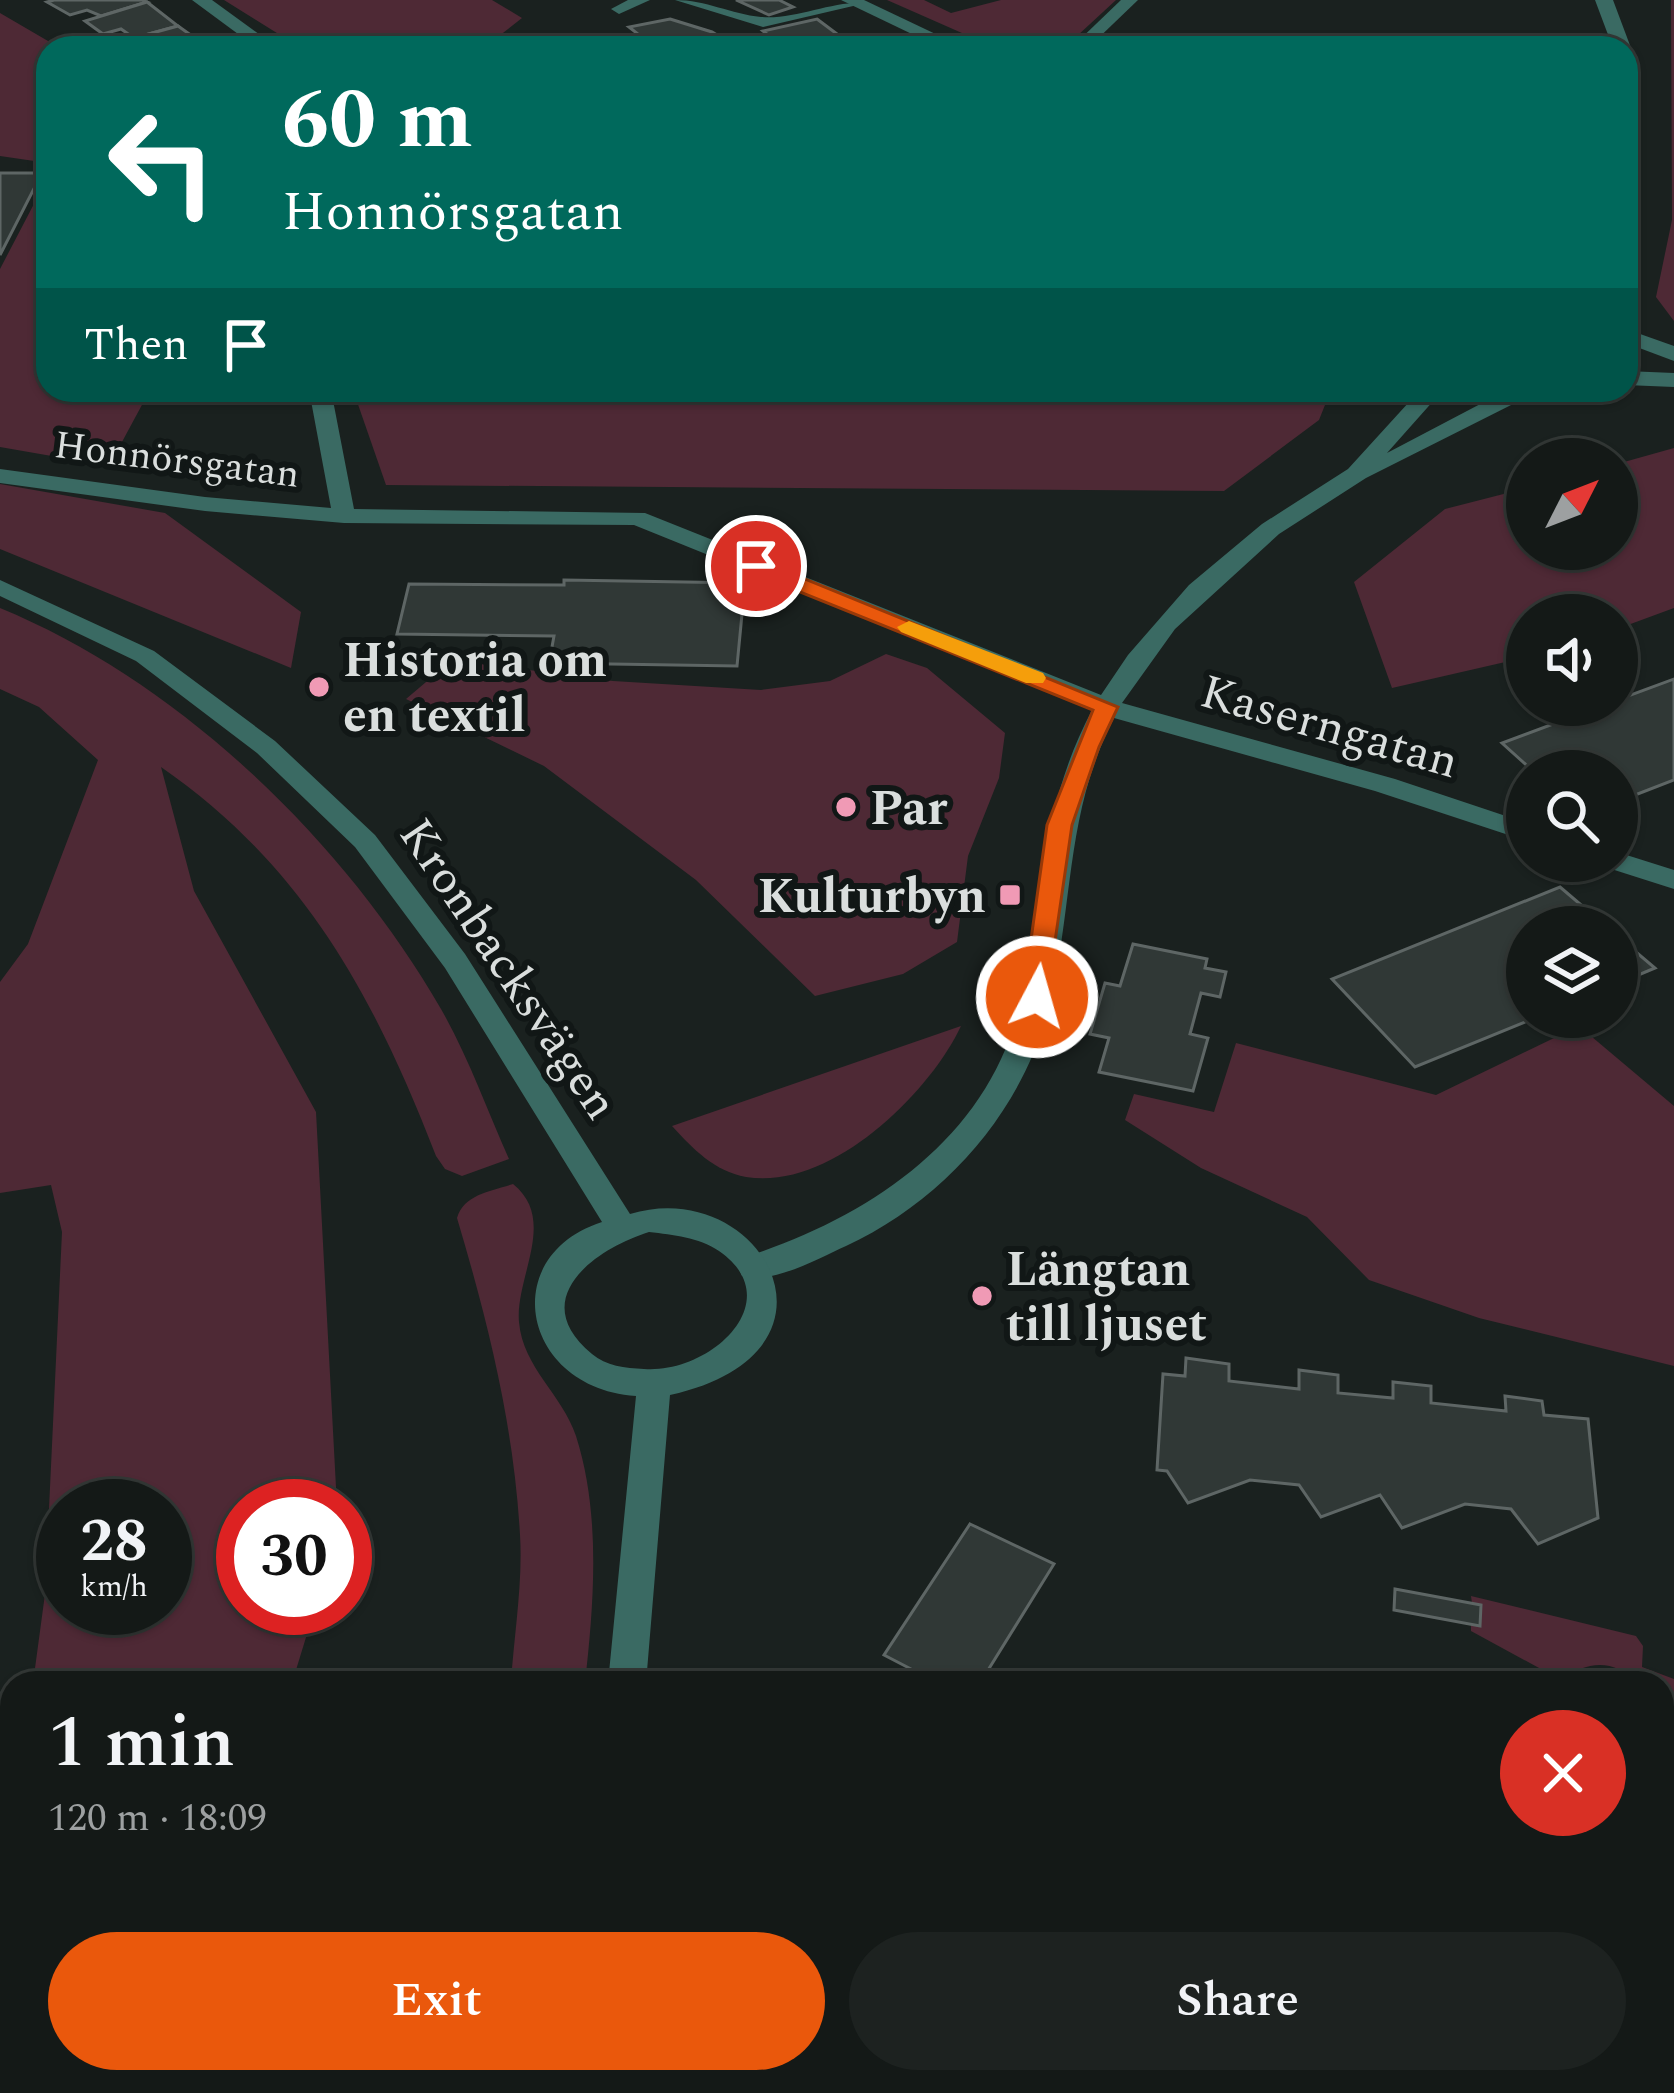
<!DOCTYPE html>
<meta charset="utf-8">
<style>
:root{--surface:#141917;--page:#1d2220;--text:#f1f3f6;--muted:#9da0a1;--line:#333836;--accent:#ea580c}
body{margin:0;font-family:Spectral,serif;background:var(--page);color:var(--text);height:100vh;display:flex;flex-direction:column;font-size:45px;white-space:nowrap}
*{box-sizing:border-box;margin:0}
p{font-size:39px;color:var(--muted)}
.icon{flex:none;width:66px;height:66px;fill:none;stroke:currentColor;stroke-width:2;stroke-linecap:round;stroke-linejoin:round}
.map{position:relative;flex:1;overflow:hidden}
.side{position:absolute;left:0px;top:1671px;width:1674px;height:423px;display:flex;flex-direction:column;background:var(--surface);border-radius:36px 36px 0 0;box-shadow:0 3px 9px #0004,0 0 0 3px var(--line)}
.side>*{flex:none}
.hud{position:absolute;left:36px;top:36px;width:1602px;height:366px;border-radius:36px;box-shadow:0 3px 9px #0004,0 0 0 3px var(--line);background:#00695c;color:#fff;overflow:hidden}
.needle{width:78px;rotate:48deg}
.controls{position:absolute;left:1506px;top:438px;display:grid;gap:24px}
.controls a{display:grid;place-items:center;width:132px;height:132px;border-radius:50%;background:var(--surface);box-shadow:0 3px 9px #0004,0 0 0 3px var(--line);font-size:60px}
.speed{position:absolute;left:36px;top:1479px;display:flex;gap:24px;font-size:60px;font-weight:700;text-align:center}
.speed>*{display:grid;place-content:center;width:156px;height:156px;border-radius:50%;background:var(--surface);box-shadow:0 3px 9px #0004,0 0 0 3px var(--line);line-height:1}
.speed small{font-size:30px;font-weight:400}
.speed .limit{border:18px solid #d22;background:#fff;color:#111}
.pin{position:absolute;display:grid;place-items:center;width:102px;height:102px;color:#fff;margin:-51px;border:6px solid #fff;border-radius:50%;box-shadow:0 3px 12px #0007}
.me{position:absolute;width:132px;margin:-66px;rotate:6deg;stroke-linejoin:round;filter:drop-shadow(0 0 9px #0008)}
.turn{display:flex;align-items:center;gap:42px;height:252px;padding:0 48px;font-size:54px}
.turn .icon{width:156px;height:156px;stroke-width:2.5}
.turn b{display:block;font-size:84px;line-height:102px}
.then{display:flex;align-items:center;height:114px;padding:0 48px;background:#0003;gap:24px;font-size:45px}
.round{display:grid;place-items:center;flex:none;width:126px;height:126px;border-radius:63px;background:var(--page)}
.headline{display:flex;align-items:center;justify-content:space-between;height:204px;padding:0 48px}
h1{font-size:72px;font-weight:600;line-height:90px}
.button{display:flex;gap:24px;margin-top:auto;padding:24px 48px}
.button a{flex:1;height:138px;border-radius:72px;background:var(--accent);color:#fff;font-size:48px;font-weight:600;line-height:138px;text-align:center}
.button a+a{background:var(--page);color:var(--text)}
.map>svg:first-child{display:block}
.green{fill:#4e2935;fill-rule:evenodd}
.building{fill:#303836;stroke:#5e6665;stroke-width:3}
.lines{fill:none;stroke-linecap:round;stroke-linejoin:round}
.service{fill:#3a6a63;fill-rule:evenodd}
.minor{fill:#3a6a63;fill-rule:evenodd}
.tertiary{fill:#3a6a63;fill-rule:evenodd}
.route{fill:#ea580c;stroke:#983908;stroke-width:3}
.slow{fill:#f59e0b}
.poi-dot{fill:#f09ab5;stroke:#111716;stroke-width:4.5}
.labels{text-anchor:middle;stroke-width:12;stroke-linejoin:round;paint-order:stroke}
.far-street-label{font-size:39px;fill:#dadedd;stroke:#111716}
.poi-label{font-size:48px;font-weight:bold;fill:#dadedd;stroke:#111716;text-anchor:start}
.street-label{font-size:48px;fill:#dadedd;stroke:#111716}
</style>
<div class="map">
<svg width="1674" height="2093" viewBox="0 0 1674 2093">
<rect width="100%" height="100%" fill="#1a211f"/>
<!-- green -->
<g class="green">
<polygon points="224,0 492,0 522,18 499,36 491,36 511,48 301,48"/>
<polygon points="887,0 924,0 951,13 1001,0 1116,0 1064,48 996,48"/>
<polygon points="1671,0 1674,0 1674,321 1656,297 1672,220"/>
<polygon points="0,13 60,48 48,48 48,163 0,156"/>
<polygon points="48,177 48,390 150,390 109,466 0,447 0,269"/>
<polygon points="353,390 1331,390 1319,420 1224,491 386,485"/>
<polygon points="1674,448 1674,608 1617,629 1617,615 1527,615 1527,657 1392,688 1354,582 1445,509 1527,488 1527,549 1617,549 1617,464"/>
<polygon points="0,484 165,513 301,612 291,668 0,549"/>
<path d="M0 608C180 682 345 842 441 1009 468 1056 487 1110 509 1159L462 1176 445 1169 436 1156C375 998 304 866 161 767L194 891 316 1112 337 1506H243V1608H315L292 1683H33L45 1594 62 1232 51 1185 0 1193V982L28 944 98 760 39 707 0 689ZM63 1506H165V1608H63Z"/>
<polygon points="886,654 927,668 1005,733 999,778 968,856 957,942 903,974 815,996 696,880 544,766 406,699 452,660 613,681 761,690 830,681"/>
<path d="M961 1026C929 1094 830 1191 746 1177 714 1171 693 1149 672 1126Z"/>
<polygon points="1579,1026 1674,1106 1674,1366 1479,1318 1369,1280 1307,1217 1201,1168 1125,1120 1134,1094 1214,1112 1236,1043 1436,1095"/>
<path d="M513 1184C558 1220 515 1277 519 1322 523 1368 562 1394 576 1436 601 1514 594 1603 585 1683H511C514 1635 523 1583 520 1535 514 1426 488 1322 457 1218 464 1194 492 1191 513 1184Z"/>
<path d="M1471 1596 1636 1636 1643 1646 1642 1667 1674 1679V1937L1662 1931V1683H1638C1614 1659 1588 1660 1561 1680L1471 1631V1624L1480 1625 1481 1606 1472 1603Z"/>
<polygon points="12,1845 12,2082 132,2082 127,2093 0,2093 0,1935"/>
<polygon points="804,2082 1156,2082 1175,2093 803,2093"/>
</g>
<!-- building -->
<g class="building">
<polygon points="54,0 142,0 147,2 101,16 87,10 70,15 47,2"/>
<polygon points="736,0 779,0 793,7 769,15"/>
<polygon points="147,2 178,26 134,38 121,29 103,34 85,21"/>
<polygon points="670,19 712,32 733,45 607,47 638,34 629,27"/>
<polygon points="817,19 841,37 785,48 763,31"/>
<polygon points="178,26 209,48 122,48 116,43"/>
<polygon points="0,173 42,173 0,255"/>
<polygon points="564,580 745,583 737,666 549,663 554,636 397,634 409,584 564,585"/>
<polygon points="1674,679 1674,780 1617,802 1617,771 1533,771 1502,743 1604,705 1617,705 1617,700"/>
<polygon points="1560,887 1607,927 1527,927 1527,1017 1537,1017 1415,1067 1332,979"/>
<polygon points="1617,936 1655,968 1617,984"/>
<polygon points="1133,944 1207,959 1205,968 1226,972 1220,997 1201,993 1190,1034 1208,1038 1193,1091 1099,1072 1109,1038 1090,1034 1105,983 1120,986"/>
<polygon points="1186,1358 1229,1364 1229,1381 1299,1389 1299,1370 1338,1375 1338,1393 1393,1398 1393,1382 1431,1386 1431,1403 1506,1411 1505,1396 1542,1401 1544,1415 1588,1419 1598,1518 1538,1544 1511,1509 1465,1504 1402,1528 1380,1495 1321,1517 1299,1485 1250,1480 1188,1503 1167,1471 1157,1470 1163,1374 1185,1376"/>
<polygon points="970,1524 1054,1564 980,1683 938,1683 884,1655"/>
<polygon points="1395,1589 1481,1605 1480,1626 1394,1610"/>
<polygon points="1417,2082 1612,2082 1607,2093 1435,2093"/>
</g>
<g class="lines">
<!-- service -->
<g class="service">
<polygon points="628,0 650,0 619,14 611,9"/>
<path d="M675 0C706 0 731 14 761 17 795 20 834 0 866 3L763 27Z"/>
<polygon points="1121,0 1138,0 1088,48 1071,48"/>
</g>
<!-- minor -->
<g class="minor">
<polygon points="192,0 212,0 278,48 257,48"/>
<polygon points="841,0 864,0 965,48 941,48"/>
<polygon points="1595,0 1613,0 1631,48 1628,52 1613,48"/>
<polygon points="1626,62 1635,67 1640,114 1636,163 1626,169"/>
<polygon points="1626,329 1674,346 1674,361 1626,343"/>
<polygon points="1626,371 1674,373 1674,387 1626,385"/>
<path d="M309 390H331L354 509 645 513 1101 695 1128 655 1189 585 1262 524 1348 469 1420 390H1443L1387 453 1505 391 1541 390 1366 478 1279 534 1175 629 1122 703 1395 779 1527 823V841L1375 791 1114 718C1065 813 1074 902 1050 1002 1025 1109 945 1200 846 1246 819 1258 772 1285 742 1276L738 1267 742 1258C870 1218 995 1135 1022 994 1042 892 1042 805 1092 710L634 525 344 523 205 511 0 483V469L205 497 331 508Z"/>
<polygon points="1617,852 1674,870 1674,889 1605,867 1601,861 1617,861"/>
</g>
<!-- tertiary -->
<g class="tertiary">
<path d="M0 580 154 651 275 741 375 835 465 954 630 1214C760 1174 863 1352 670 1395L646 1683H608L636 1396C522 1388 496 1256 602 1222L445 968 355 847 257 753 136 661 0 596ZM649 1232C674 1235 698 1237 719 1251 790 1300 711 1374 644 1369 625 1368 606 1366 592 1354 525 1299 595 1249 649 1232Z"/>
<polygon points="541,2082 583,2082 581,2093 539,2093"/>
</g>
</g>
<!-- route -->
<polygon class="route" points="756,559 1118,707 1099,747 1072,825 1046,1003 1027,1003 1023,997 1047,825 1093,710 748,571 748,561"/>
<!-- slow -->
<polygon class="slow" points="909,621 1043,673 1046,678 1043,683 1026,683 901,632 897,627"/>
<!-- markers -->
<g class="poi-dot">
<circle cx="319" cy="687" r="12"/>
<circle cx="846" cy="807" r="12"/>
<rect x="998" y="883" width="24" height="24" rx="6"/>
<circle cx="982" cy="1296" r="12"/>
</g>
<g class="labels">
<!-- far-street labels -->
<g class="far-street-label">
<text transform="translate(177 458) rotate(7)" y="14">Honnörsgatan</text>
</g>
<!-- poi labels -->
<g class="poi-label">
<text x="343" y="676">Historia om<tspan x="343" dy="55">en textil</tspan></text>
<text x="870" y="824">Par</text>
<text x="986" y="912" text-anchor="end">Kulturbyn</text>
<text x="1006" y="1285">Längtan<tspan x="1006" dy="55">till ljuset</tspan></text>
</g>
<!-- street labels -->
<g class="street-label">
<text transform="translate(1330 725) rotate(16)" y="17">Kaserngatan</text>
<text transform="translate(510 968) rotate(56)" y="17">Kronbacksvägen</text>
</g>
</g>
</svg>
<div class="controls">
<a><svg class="needle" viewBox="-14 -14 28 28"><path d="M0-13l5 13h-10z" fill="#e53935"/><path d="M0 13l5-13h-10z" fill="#9da0a1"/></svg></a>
<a><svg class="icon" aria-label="sound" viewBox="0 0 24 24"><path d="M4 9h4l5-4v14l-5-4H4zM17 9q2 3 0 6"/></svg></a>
<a><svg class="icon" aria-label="search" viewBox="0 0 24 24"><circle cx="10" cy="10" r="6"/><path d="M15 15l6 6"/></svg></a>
<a><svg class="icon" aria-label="layers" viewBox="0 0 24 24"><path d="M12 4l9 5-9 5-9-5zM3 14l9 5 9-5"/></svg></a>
</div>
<div class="speed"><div>28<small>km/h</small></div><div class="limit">30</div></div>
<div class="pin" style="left:756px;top:566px;background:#d93025"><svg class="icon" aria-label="arrive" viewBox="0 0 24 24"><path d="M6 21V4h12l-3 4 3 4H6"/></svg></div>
<svg class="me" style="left:1037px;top:997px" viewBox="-20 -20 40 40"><circle r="17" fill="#ea580c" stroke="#fff" stroke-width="3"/><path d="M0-11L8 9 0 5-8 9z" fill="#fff"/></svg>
<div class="hud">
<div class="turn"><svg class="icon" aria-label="left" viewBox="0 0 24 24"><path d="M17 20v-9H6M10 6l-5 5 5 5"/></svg><div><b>60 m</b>Honnörsgatan</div></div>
<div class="then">Then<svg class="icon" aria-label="arrive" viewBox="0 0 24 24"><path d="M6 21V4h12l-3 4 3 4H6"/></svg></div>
</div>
<section class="side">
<div class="headline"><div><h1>1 min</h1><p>120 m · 18:09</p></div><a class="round" style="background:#d93025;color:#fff"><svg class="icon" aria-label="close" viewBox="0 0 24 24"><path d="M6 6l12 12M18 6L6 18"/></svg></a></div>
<div class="button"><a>Exit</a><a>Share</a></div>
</section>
</div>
